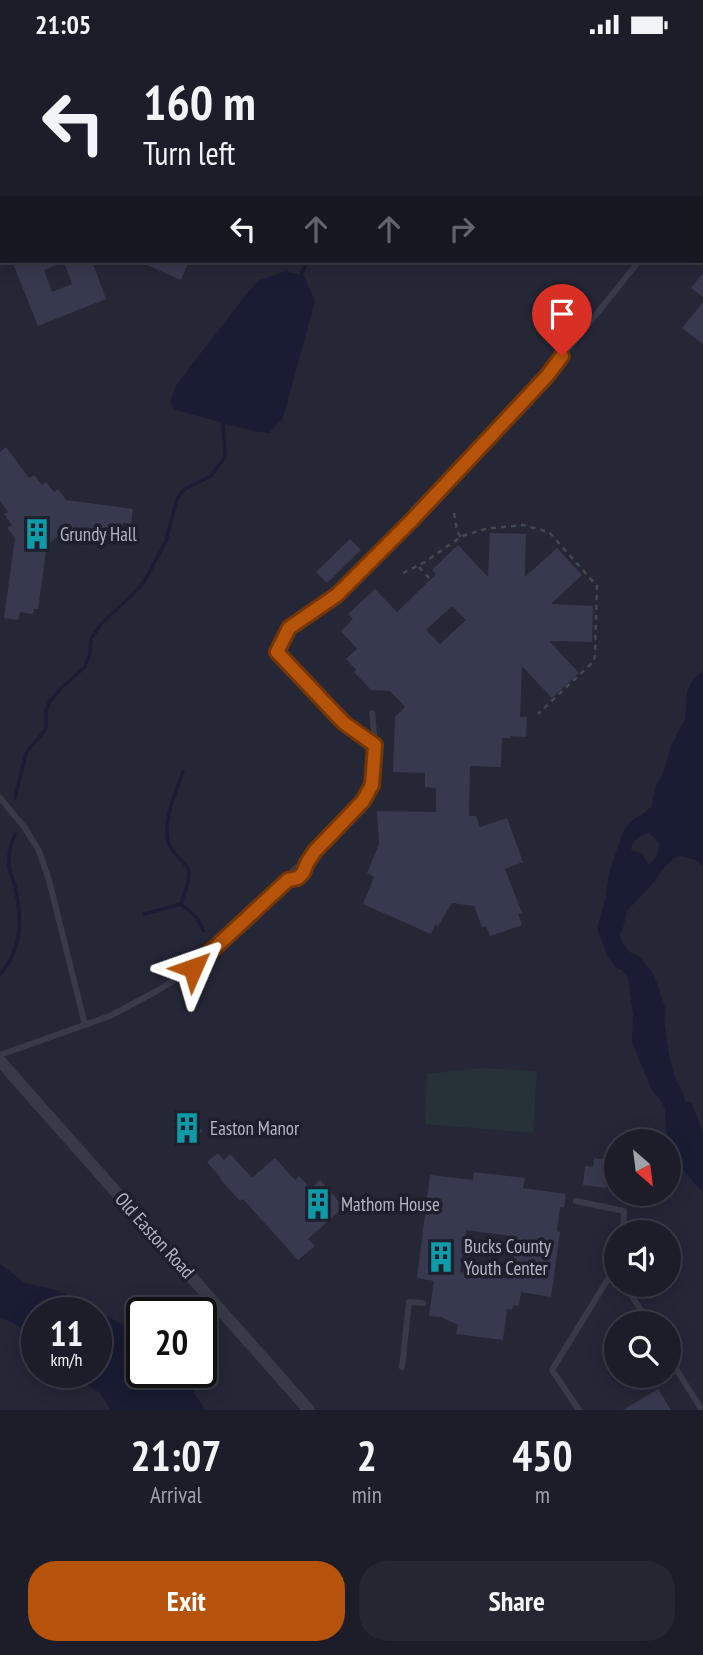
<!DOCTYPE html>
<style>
:root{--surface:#1c1d29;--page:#252631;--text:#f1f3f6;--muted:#a0a2a8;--line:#3a3b46;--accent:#b45309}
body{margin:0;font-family:"PT Sans Narrow",sans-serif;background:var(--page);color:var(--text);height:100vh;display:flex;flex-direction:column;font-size:26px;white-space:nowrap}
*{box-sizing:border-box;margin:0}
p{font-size:23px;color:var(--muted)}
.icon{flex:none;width:38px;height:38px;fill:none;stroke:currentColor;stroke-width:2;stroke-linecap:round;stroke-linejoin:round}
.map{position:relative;height:1361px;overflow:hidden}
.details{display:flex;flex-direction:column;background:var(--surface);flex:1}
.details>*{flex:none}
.hud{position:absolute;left:0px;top:0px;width:704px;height:214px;box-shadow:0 4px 18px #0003,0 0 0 2px var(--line);background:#1c1d29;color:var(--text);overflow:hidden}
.needle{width:46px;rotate:152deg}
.buttons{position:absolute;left:604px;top:1080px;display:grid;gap:14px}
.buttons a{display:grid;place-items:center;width:77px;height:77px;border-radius:50%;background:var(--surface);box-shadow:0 4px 18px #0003,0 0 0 2px var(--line);font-size:35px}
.speed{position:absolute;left:21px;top:1248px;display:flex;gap:14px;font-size:35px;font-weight:700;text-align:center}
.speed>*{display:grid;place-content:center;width:91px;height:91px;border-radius:50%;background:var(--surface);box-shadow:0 4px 18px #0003,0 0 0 2px var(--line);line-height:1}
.speed small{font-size:18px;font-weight:400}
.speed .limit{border:4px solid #111;border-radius:10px;background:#fff;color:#111}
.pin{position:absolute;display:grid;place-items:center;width:60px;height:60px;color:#fff;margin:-72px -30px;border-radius:50% 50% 50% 0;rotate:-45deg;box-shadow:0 0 7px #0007}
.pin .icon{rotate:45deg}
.me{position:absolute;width:77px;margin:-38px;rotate:47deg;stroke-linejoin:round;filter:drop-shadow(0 0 5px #0008)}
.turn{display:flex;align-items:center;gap:24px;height:147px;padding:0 28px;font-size:32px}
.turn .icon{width:91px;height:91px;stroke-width:2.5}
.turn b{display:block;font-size:49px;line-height:60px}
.lanes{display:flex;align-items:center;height:66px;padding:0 28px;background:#0003;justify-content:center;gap:35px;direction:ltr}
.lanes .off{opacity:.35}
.eta{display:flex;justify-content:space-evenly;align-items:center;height:119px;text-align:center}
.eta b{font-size:42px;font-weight:700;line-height:49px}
.cta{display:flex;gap:14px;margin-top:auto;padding:14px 28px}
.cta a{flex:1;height:80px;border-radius:28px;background:var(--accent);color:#fff;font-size:28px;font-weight:700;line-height:80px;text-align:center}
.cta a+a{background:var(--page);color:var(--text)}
.status{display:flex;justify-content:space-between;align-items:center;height:49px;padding:0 35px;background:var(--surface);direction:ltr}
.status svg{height:19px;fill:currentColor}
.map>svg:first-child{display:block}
.green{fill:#263138}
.water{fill:#191c33;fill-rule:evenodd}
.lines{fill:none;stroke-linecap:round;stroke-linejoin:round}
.stream{stroke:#191c33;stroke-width:3.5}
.building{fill:#373a4e;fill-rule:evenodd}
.path{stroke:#3f4a51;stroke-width:2.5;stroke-dasharray:5 5;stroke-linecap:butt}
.lane{stroke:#383a48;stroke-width:6}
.street{stroke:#383a48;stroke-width:12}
.route-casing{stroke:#753606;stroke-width:18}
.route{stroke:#b45309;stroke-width:12}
.labels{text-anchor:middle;stroke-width:7;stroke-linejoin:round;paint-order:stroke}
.poi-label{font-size:19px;fill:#b3b5c4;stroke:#1d1f2d;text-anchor:start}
.street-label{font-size:19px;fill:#b3b5c4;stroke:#1d1f2d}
</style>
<div class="status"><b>21:05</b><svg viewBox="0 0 49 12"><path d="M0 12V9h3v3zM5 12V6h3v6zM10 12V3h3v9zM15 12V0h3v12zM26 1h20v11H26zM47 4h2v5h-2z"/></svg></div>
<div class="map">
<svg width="703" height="1361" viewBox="0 0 703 1361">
<rect width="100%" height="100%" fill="#252737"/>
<!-- green -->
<polygon class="green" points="482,1019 537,1022 533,1084 425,1075 427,1025"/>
<!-- water -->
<g class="water">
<polygon points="286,222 304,227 315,252 283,369 269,384 254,382 175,361 170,352 177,335 248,243 258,232"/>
<path d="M703 622V817L696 811 680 807 674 809 659 824 656 831 627 862 623 879 620 885 622 894 631 904 638 906 650 920 655 929 666 961 664 972 669 1005 675 1029 683 1044 685 1053H690L692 1055 703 1084V1143C688 1129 670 1105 667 1085 663 1065 671 1061 653 1043L632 994 633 965 629 935 627 927 622 921 616 919 608 908 597 879 606 848 609 824 623 783 631 772 644 764 652 757 655 739 663 725 671 697 685 670 687 642 694 629ZM649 784 659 794C660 803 656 810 648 815L643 805 631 801C632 792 640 785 649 784Z"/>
<path d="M0 1215 25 1234 59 1242 88 1256 126 1278 142 1291V1323H173L190 1337 205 1361H111L100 1344 81 1332 73 1323H96V1264H37V1288C24 1282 14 1272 0 1269Z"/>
</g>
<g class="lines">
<!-- stream -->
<g class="stream">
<polyline points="331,2 332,0"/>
<polyline points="300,229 307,212"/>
<polyline points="15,749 26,704 46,680 46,662 50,652 61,639 85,618 90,604 91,590 101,575 133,545 144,533 166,492 173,464 178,448 185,440 211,427 225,408 223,371"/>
<path d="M181 855C183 846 190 833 189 824 189 814 170 804 168 792 163 772 176 742 183 723"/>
<polyline points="144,865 181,855 197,869 204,882"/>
<path d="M0 925C23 900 22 869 15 837 13 830 10 824 9 816 8 805 11 795 15 785"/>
</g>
</g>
<!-- building -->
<g class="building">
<path d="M12 212H92L106 250 38 277ZM64 213 72 235 52 243 44 221Z"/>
<polygon points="138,212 189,212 181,231"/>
<polygon points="703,224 703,248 691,239"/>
<polygon points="703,253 703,295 682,279"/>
<polygon points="6,398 29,429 34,426 42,436 46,433 54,443 58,440 66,451 133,460 131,475 123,474 121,487 115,486 115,490 63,483 47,496 38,560 34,560 33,565 20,563 18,571 4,569 15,489 7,479 12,476 4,465 8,463 0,452 0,403"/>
<path d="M490 484 526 485 525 528 557 499 582 526 551 555 593 557 592 593 549 592 579 624 552 649 522 617 520 668H527L526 688 510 687V689H502L501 718 470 717 469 767H476L480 778 507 769 523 813 505 820 522 864 518 865 522 876 490 887 486 877 482 878 474 857 452 854 438 877 435 876 431 885 363 855 374 828 367 824 379 795 377 762 436 763V739L425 738V724L393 723 395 668 405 658 390 642 371 641 354 623 356 621 346 610 357 600 341 582 353 570 348 565 375 540 397 563 436 525 432 521 458 496 488 528ZM452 557 466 571 440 595 426 581Z"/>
<polygon points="350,490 361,501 327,534 316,523"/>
<polygon points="185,1064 202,1082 190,1094 173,1075"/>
<polygon points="218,1104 224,1111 230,1105 252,1129 275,1109 295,1131 299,1127 311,1140 320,1131 344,1158 308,1190 315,1197 298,1211 243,1150 240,1152 220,1130 221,1129 207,1113"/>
<polygon points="594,1109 606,1111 605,1120 608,1121 606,1139 583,1136 585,1117 593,1118"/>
<path d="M474 1123 525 1129 523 1139 566 1145 564 1159 560 1158 557 1182 560 1183 551 1248 521 1243 519 1257 513 1256 512 1261 507 1260 503 1291 456 1285 458 1276 441 1268 429 1267 434 1232 417 1229 430 1126 473 1131ZM466 1181 517 1188 511 1230 460 1223Z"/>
<polygon points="658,1340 671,1361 623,1361"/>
</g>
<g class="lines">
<!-- path -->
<g class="path">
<polyline points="454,464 457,482 463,492"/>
<polyline points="419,518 431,531"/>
<polyline points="403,524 425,513 462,487 485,480 523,476 549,483 597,537 595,606 594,612 538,665"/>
</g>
<!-- lane -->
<g class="lane">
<polyline points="619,2 619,0"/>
<polyline points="0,34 2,42"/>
<polyline points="0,69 2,65"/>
<polyline points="702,155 703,156"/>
<polyline points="375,696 344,674 277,603 289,579 337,546 396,487 547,327 639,212"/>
<polyline points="0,749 25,779 39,802 49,831 85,976"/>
<path d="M288 831C292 820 296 817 307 814"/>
<path d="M0 1006 110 967 155 943 193 920 288 831C307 826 305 814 316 801 330 784 348 771 362 754 380 731 375 692 372 664"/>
<polyline points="576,1152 624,1162 623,1183"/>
<polyline points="625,1236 649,1274"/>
<polyline points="668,1307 702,1361"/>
<polyline points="402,1318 409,1253 423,1254"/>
<polyline points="579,1361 552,1321 616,1217"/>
</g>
<!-- street -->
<polyline class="street" points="0,1012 309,1361"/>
</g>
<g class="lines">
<defs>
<polyline id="route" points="193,919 288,831 298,829 303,824 307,814 315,802 363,752 372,736 375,696 344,674 277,603 289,579 337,546 412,471 547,327 562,307"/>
</defs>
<!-- route casing -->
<use href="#route" class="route-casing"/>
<!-- route -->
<use href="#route" class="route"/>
</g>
<!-- icons -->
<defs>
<symbol id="building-bare" viewBox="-9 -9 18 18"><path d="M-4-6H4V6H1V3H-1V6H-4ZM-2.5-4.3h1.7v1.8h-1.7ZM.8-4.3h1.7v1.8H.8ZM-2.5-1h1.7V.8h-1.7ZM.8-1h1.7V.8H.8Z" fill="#0f9aa8" stroke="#1d1f2d" stroke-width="2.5" paint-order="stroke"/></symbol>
</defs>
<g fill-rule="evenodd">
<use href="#building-bare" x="15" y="463" width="44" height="44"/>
<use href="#building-bare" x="165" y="1057" width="44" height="44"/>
<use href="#building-bare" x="296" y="1133" width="44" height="44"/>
<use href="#building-bare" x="419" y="1186" width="44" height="44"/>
</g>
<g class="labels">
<!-- poi labels -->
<g class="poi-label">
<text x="60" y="492">Grundy Hall</text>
<text x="210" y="1086">Easton Manor</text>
<text x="341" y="1162">Mathom House</text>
<text x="464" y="1204">Bucks County<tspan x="464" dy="22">Youth Center</tspan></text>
</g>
<!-- street labels -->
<g class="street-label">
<text transform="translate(155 1186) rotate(48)" y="7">Old Easton Road</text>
</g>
</g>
</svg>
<div class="buttons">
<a><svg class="needle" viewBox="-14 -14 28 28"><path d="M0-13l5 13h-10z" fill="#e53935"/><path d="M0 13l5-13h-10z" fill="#a0a2a8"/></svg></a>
<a><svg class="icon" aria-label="sound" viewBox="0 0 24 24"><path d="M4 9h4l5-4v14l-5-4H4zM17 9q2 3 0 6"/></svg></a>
<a><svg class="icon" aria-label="search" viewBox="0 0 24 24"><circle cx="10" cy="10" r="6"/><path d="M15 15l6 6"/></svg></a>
</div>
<div class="speed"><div>11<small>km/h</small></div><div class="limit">20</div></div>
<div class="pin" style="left:562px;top:307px;background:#d93025"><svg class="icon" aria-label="arrive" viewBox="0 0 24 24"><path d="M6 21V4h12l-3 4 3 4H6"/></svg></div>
<svg class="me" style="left:193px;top:919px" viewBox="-20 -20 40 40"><path d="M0-17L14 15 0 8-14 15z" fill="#b45309" stroke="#fff" stroke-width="4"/></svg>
<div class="hud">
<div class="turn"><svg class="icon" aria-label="left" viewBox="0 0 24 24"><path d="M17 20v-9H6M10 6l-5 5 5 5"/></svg><div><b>160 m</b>Turn left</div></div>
<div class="lanes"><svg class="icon" aria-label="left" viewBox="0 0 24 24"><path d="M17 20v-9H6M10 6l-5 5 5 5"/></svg><svg class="icon off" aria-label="ahead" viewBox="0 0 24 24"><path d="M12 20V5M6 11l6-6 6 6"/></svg><svg class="icon off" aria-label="ahead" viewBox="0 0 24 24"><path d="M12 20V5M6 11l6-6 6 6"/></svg><svg class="icon off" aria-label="right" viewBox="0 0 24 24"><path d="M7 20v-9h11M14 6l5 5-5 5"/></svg></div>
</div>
</div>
<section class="details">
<div class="eta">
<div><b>21:07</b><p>Arrival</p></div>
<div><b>2</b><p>min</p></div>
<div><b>450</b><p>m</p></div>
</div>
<div class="cta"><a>Exit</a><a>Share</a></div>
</section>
